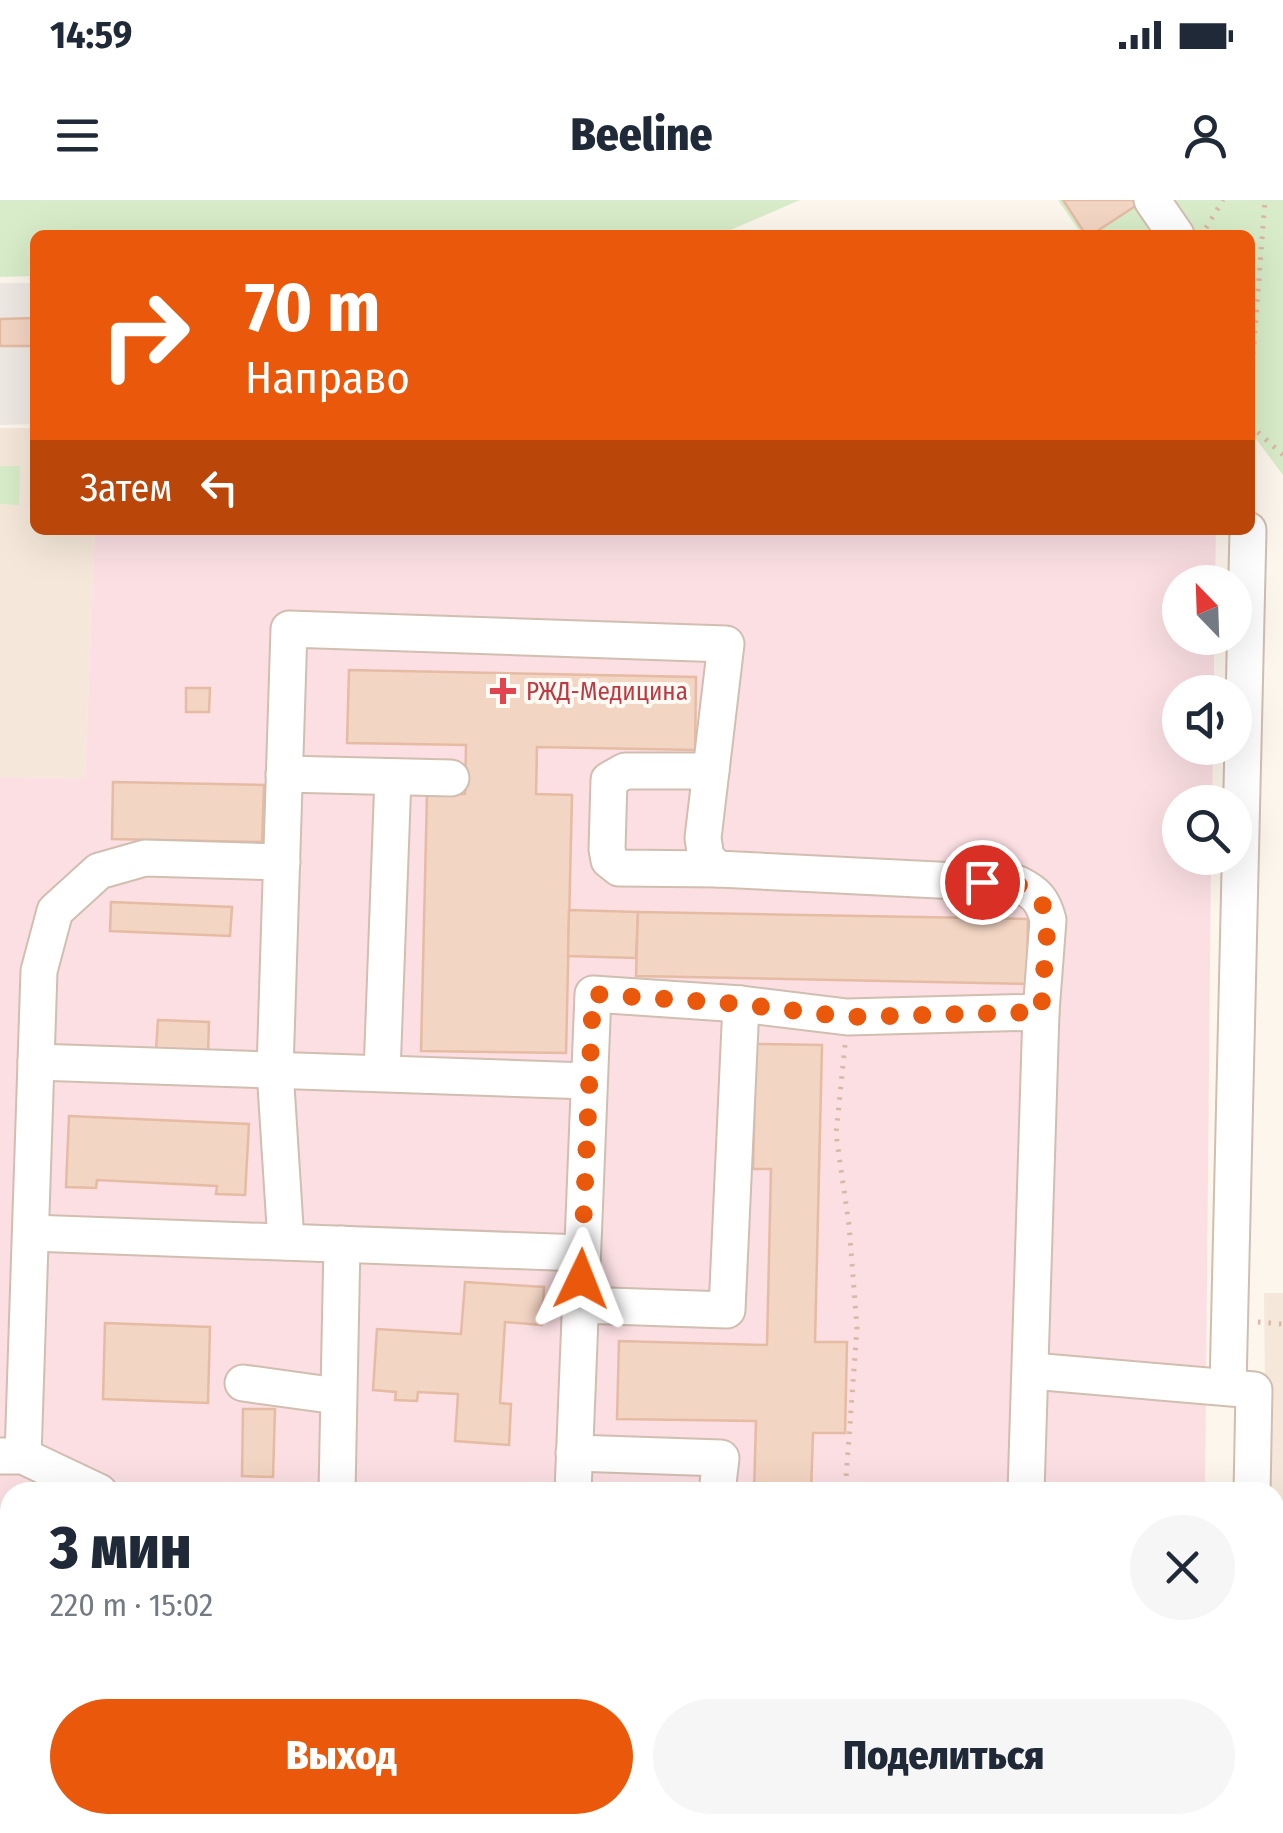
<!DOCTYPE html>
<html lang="ru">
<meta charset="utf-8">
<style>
:root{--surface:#fff;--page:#f6f6f7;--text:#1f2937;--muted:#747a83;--accent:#ea580c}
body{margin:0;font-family:"Fira Sans Condensed",sans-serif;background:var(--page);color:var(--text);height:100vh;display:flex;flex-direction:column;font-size:38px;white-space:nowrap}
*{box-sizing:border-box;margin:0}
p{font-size:32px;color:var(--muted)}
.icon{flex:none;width:55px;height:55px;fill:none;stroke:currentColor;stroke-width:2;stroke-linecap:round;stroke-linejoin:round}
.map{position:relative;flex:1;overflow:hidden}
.panel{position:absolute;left:0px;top:1282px;width:1285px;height:352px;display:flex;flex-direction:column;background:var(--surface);border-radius:30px 30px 0 0;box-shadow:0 10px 40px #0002}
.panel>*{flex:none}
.guide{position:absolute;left:30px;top:30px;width:1225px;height:305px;border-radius:15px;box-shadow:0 10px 40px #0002;background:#ea580c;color:#fff;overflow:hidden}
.needle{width:65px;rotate:337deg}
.fabs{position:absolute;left:1162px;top:365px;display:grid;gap:20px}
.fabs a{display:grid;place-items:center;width:90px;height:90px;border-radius:50%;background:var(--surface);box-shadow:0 10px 40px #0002;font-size:50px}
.pin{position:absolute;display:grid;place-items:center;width:85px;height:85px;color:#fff;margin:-42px;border:5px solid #fff;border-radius:50%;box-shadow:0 2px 10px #0007}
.me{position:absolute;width:110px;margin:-55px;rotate:2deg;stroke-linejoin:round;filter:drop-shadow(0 0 8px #0008)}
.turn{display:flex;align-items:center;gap:35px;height:210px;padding:0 50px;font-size:45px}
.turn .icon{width:130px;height:130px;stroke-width:2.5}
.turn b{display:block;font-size:70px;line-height:85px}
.then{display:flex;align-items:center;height:95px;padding:0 50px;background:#0003;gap:20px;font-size:38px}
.round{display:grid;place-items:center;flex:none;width:105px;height:105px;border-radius:52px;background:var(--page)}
.head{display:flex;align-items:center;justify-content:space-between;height:170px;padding:0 50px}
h1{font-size:60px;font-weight:800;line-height:75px}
.primary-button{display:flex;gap:20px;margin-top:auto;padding:20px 50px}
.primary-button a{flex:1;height:115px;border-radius:60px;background:var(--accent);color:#fff;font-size:40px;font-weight:800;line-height:115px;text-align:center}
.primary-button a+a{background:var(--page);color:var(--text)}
.status{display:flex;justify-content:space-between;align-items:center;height:70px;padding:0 50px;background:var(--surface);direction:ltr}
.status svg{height:28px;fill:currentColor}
header{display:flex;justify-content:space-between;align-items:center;height:130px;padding:0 50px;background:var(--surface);font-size:45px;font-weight:800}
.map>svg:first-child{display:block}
.residential{fill:#f5e8da}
.industrial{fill:#efe9e4}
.medical{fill:#fbdfe3}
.green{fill:#d8ecc9}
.building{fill:#f3d5c3;stroke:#e6bba3;stroke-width:2.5}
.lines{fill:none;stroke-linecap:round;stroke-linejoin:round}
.minor-casing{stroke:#d1beb0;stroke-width:39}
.path{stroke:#d9b8a5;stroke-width:5;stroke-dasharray:2.5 8;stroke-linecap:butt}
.minor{stroke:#fff;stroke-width:35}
.route{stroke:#ea580c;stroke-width:18;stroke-dasharray:0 32.4}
.health-dot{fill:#e0444e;stroke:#fffaf3;stroke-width:4}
.labels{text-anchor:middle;stroke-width:8;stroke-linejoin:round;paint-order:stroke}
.health-label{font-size:25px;fill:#be3a42;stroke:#fffaf3;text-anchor:start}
</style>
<div class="status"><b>14:59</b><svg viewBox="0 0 49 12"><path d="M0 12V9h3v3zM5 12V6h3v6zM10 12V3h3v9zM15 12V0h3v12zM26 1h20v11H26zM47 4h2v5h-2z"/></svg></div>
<header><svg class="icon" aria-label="menu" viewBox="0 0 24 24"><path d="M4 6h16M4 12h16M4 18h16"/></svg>Beeline<svg class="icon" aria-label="person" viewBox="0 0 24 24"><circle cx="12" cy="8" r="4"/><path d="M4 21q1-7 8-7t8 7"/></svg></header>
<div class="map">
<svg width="1283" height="1633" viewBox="0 0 1283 1633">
<rect width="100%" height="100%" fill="#fdf6ec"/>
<!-- residential -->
<g class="residential">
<polygon points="0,228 35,228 35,330 95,330 85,578 0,577"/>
<polygon points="1264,1093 1283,1093 1283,1633 1270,1633 1270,1625 1275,1625 1275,1292 1266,1292"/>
</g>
<!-- industrial -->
<polygon class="industrial" points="0,83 35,83 35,224 0,225"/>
<!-- medical -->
<polygon class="medical" points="95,330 1216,330 1215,382 1180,382 1180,438 1214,438 1214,492 1180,492 1180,548 1213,548 1212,602 1180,602 1180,658 1211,658 1205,1292 10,1292 10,1625 1206,1625 1206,1633 0,1633 0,577 85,578"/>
<!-- green -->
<g class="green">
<polygon points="0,0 800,0 719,35 35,35 35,76 0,77"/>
<polygon points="1058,0 1283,0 1283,275 1250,231 1250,35 1082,35"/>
<polygon points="0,266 20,266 19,305 0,304"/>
</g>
<!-- building -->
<g class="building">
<polygon points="1063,0 1133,0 1137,5 1091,35 1086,35"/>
<polygon points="35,118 35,146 0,146 0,119"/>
<polygon points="349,470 696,477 695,550 537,547 536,594 572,595 566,853 421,851 427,594 465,594 466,545 347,543"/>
<polygon points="186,488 210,488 209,512 186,512"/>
<polygon points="113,582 264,585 262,642 112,639"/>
<polygon points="111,702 232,707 230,736 110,731"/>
<polygon points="569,710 638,712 636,758 568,756"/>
<polygon points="638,712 1028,719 1027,784 636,776"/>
<polygon points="158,820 209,822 208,854 156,851"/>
<polygon points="756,844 822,845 815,1142 847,1142 845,1233 813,1233 811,1292 754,1292 756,1221 617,1219 619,1141 767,1145 771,969 753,969"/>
<polygon points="69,916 249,924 245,995 216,994 217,986 97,980 96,988 66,987"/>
<polygon points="465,1082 544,1087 542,1125 505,1122 500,1203 511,1204 509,1245 455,1241 458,1194 418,1192 417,1201 395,1200 396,1192 373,1190 377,1129 461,1134"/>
<polygon points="105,1123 210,1127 208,1203 103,1199"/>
<polygon points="243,1209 275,1209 273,1277 242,1276"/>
</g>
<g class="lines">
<defs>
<g id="minor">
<polyline points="1152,0 1176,35"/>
<polyline points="711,571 625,571 609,580 607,649 609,660 619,668 718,669"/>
<polyline points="284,574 451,578"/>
<polyline points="36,862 588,881"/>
<polyline points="382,873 393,577"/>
<polyline points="31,1033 582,1053"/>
<path d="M286 1042 275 870 289 429 726 444 703 638 706 658 718 669 1018 684C1036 693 1043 700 1048 720L1041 812 1026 1292"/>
<polyline points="580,1105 727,1110 741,804"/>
<polyline points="1032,1171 1254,1190 1252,1292"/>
<polyline points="243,1183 337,1196"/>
<polyline points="1228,1187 1248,330"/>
<polyline points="574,1253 721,1258 717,1292"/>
<polyline points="0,1256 23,1256 99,1292"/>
<polyline points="23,1256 39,771 55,711 99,671 145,658 282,662"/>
<polyline points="337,1292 342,1044"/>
<polyline points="573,1292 593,794 741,804 847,817 1041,812"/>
<polyline points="1275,1564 1283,1566"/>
<polyline points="1247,1625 1247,1633"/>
<polyline points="560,1633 560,1625"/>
</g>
</defs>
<!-- minor casing -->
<use href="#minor" class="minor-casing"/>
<!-- path -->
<g class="path">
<polyline points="1206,28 1223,0"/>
<polyline points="1250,196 1265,0"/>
<polyline points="1250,225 1283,255"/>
<polyline points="845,845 836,934 849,1025 857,1128 845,1292"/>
<polyline points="1258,1122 1283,1124"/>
</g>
<!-- minor -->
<use href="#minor" class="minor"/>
</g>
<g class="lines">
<!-- route -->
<path class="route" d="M581 1079 593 794 740 804 847 817 1041 812 1048 720C1038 681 1016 683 982 682"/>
</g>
<!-- markers -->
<path class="health-dot" d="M498 476h10v10h10v10h-10v10h-10v-10h-10v-10h10z"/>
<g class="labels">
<!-- health labels -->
<g class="health-label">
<text x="526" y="500">РЖД-Медицина</text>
</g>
</g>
</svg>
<div class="fabs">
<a><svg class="needle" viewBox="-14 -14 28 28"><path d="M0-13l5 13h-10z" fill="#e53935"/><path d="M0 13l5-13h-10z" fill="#747a83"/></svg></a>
<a><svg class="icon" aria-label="sound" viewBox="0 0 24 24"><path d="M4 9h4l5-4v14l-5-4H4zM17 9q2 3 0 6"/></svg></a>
<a><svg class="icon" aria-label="search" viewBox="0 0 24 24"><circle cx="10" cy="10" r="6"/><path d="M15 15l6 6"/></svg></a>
</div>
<div class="pin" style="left:982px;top:682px;background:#d93025"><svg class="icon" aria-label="arrive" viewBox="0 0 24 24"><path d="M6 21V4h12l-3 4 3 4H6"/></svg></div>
<svg class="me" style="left:581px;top:1079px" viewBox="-20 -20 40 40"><path d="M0-17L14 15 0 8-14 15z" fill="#ea580c" stroke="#fff" stroke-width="4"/></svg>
<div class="guide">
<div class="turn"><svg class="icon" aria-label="right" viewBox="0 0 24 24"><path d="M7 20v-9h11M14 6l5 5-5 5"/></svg><div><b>70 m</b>Направо</div></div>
<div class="then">Затем<svg class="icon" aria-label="left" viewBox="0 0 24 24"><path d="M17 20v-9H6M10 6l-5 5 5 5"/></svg></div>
</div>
<section class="panel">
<div class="head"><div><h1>3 мин</h1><p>220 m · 15:02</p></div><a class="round"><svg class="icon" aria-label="close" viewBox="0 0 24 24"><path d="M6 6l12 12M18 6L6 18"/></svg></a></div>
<div class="primary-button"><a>Выход</a><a>Поделиться</a></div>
</section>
</div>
